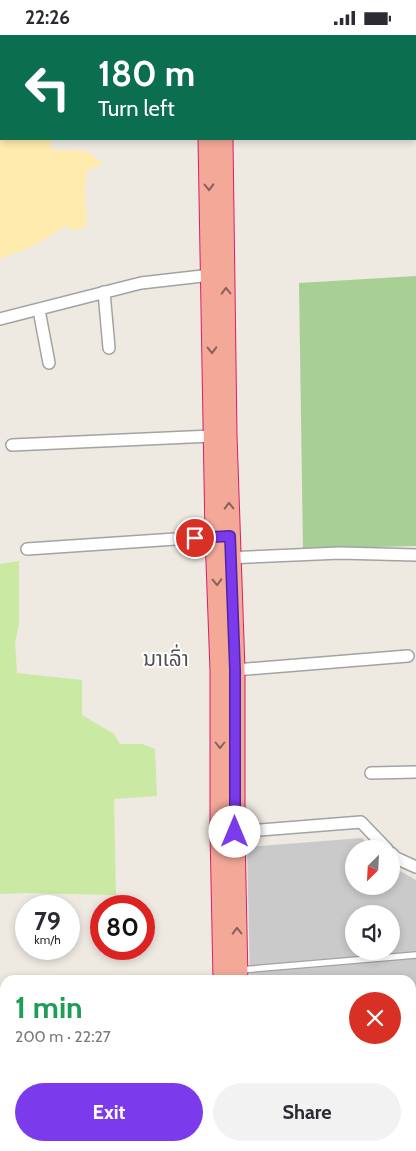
<!DOCTYPE html>
<meta charset="utf-8">
<style>
:root{--surface:#fff;--page:#f2f2f3;--text:#2b2b33;--muted:#7c7c81;--accent:#7c3aed}
body{margin:0;font-family:Cabin,"Noto Sans Lao",sans-serif;background:var(--page);color:var(--text);height:100vh;display:flex;flex-direction:column;font-size:19px;white-space:nowrap}
*{box-sizing:border-box;margin:0}
p{font-size:16px;color:var(--muted)}
.icon{flex:none;width:28px;height:28px;fill:none;stroke:currentColor;stroke-width:2;stroke-linecap:round;stroke-linejoin:round}
.map{position:relative;flex:1;overflow:hidden}
.drawer{position:absolute;left:0px;top:940px;width:416px;height:176px;display:flex;flex-direction:column;background:var(--surface);border-radius:15px 15px 0 0;box-shadow:0 2px 8px #0003}
.drawer>*{flex:none}
.banner{position:absolute;left:0px;top:0px;width:416px;height:105px;box-shadow:0 2px 8px #0003;background:#0b6e4f;color:#fff;overflow:hidden}
.needle{width:32px;rotate:204deg}
.tools{position:absolute;left:345px;top:805px;display:grid;gap:10px}
.tools a{display:grid;place-items:center;width:55px;height:55px;border-radius:50%;background:var(--surface);box-shadow:0 2px 8px #0003;font-size:25px}
.speed{position:absolute;left:15px;top:860px;display:flex;gap:10px;font-size:25px;font-weight:700;text-align:center}
.speed>*{display:grid;place-content:center;width:65px;height:65px;border-radius:50%;background:var(--surface);box-shadow:0 2px 8px #0003;line-height:1}
.speed small{font-size:12px;font-weight:400}
.speed .limit{border:8px solid #d22;background:#fff;color:#111}
.pin{position:absolute;display:grid;place-items:center;width:42px;height:42px;color:#fff;margin:-21px;border:2px solid #fff;border-radius:50%;box-shadow:0 1px 5px #0007}
.me{position:absolute;width:55px;margin:-28px;rotate:0deg;stroke-linejoin:round;filter:drop-shadow(0 0 4px #0008)}
.turn{display:flex;align-items:center;gap:18px;height:105px;padding:0 15px;font-size:22px}
.turn .icon{width:65px;height:65px;stroke-width:2.5}
.turn b{display:block;font-size:35px;line-height:42px}
.round{display:grid;place-items:center;flex:none;width:52px;height:52px;border-radius:26px;background:var(--page)}
.summary{display:flex;align-items:center;justify-content:space-between;height:85px;padding:0 15px}
h1{font-size:30px;font-weight:800;line-height:38px;color:#1e9e55}
.cta{display:flex;gap:10px;margin-top:auto;padding:10px 15px}
.cta a{flex:1;height:58px;border-radius:30px;background:var(--accent);color:#fff;font-size:20px;font-weight:800;line-height:58px;text-align:center}
.cta a+a{background:var(--page);color:var(--text)}
.status{display:flex;justify-content:space-between;align-items:center;height:35px;padding:0 25px;background:var(--surface);direction:ltr}
.status svg{height:14px;fill:currentColor}
.map>svg:first-child{display:block}
.religious{fill:#cacaca;fill-rule:evenodd}
.grass{fill:#caeaa4}
.forest{fill:#a8cf94}
.sand{fill:#ffebad}
.lines{fill:none;stroke-linecap:round;stroke-linejoin:round}
.service-casing{stroke:#a3a3a3;stroke-width:8}
.minor-casing{stroke:#a3a3a3;stroke-width:14}
.trunk-casing{stroke:#db1e67;stroke-width:21}
.service{stroke:#fff;stroke-width:5.5}
.minor{stroke:#fff;stroke-width:11}
.trunk{stroke:#f4a898;stroke-width:19}
.oneway{stroke:#88625a}
.route-casing{stroke:#51269a;stroke-width:12}
.route{stroke:#7c3aed;stroke-width:9}
.labels{text-anchor:middle;stroke-width:4;stroke-linejoin:round;paint-order:stroke}
.quarter-label{font-size:21px;fill:#4f4f4f;stroke:#fff}
</style>
<div class="status"><b>22:26</b><svg viewBox="0 0 49 12"><path d="M0 12V9h3v3zM5 12V6h3v6zM10 12V3h3v9zM15 12V0h3v12zM26 1h20v11H26zM47 4h2v5h-2z"/></svg></div>
<div class="map">
<svg width="416" height="1116" viewBox="0 0 416 1116">
<rect width="100%" height="100%" fill="#eee9e1"/>
<!-- religious -->
<path class="religious" d="M362 803 372 814H354V851H391V831L416 845V970H411V945H250L247 812ZM354 879H391V916H354Z"/>
<!-- grass -->
<polygon class="grass" points="19,526 19,590 15,607 17,638 82,645 82,680 114,699 120,709 142,709 155,714 157,761 114,764 116,860 25,858 0,859 0,529"/>
<!-- forest -->
<g class="forest">
<polygon points="416,241 416,511 303,514 299,248"/>
<polygon points="0,957 5,957 5,1070 0,1071"/>
</g>
<!-- sand -->
<polygon class="sand" points="0,77 1,104 51,104 51,115 87,116 103,129 87,136 85,155 87,191 74,196 66,191 33,211 0,224"/>
<g class="lines">
<defs>
<polyline id="service" points="240,935 416,920"/>
<g id="minor">
<polyline points="297,0 301,1"/>
<polyline points="415,64 416,64"/>
<polyline points="0,70 1,70"/>
<polyline points="104,257 109,313"/>
<polyline points="39,275 49,328"/>
<polyline points="0,284 141,248 211,240"/>
<polyline points="12,410 212,401"/>
<polyline points="27,514 220,501"/>
<polyline points="225,523 340,518 416,520"/>
<polyline points="235,635 408,621"/>
<polyline points="371,738 416,737"/>
<polyline points="235,797 361,787 387,814"/>
<polyline points="391,818 396,823 416,832"/>
<polyline points="411,978 416,978"/>
<polyline points="411,1098 416,1098"/>
</g>
<g id="trunk">
<polyline points="205,0 205,1"/>
<polyline points="220,0 220,1"/>
<polyline points="208,104 215,501 220,635 220,797 223,945"/>
<polyline points="223,104 227,400 235,635 235,797 238,945"/>
<polyline points="230,1111 230,1116"/>
<polyline points="245,1111 245,1116"/>
</g>
</defs>
<!-- service casing -->
<use href="#service" class="service-casing"/>
<!-- minor casing -->
<use href="#minor" class="minor-casing"/>
<!-- trunk casing -->
<use href="#trunk" class="trunk-casing"/>
<!-- service -->
<use href="#service" class="service"/>
<!-- minor -->
<use href="#minor" class="minor"/>
<!-- trunk -->
<use href="#trunk" class="trunk"/>
</g>
<!-- one-way arrows -->
<defs><path id="oneway-chevron" d="M-2-3.5L2.5 0L-2 3.5" fill="none" stroke-width="1.6" stroke-linecap="round" stroke-linejoin="round" transform="scale(1.25)"/></defs>
<g class="oneway">
<use href="#oneway-chevron" transform="translate(209 152) rotate(89)"/>
<use href="#oneway-chevron" transform="translate(226 256) rotate(-91)"/>
<use href="#oneway-chevron" transform="translate(212 315) rotate(89)"/>
<use href="#oneway-chevron" transform="translate(229 471) rotate(-91)"/>
<use href="#oneway-chevron" transform="translate(217 547) rotate(88)"/>
<use href="#oneway-chevron" transform="translate(220 710) rotate(90)"/>
<use href="#oneway-chevron" transform="translate(237 896) rotate(-91)"/>
</g>
<g class="lines">
<defs>
<polyline id="route" points="195,503 230,501 235,635 235,797"/>
</defs>
<!-- route casing -->
<use href="#route" class="route-casing"/>
<!-- route -->
<use href="#route" class="route"/>
</g>
<g class="labels">
<!-- quarter labels -->
<g class="quarter-label">
<text x="166" y="631">ນາເລົ່າ</text>
</g>
</g>
</svg>
<div class="tools">
<a><svg class="needle" viewBox="-14 -14 28 28"><path d="M0-13l5 13h-10z" fill="#e53935"/><path d="M0 13l5-13h-10z" fill="#7c7c81"/></svg></a>
<a><svg class="icon" aria-label="sound" viewBox="0 0 24 24"><path d="M4 9h4l5-4v14l-5-4H4zM17 9q2 3 0 6"/></svg></a>
</div>
<div class="speed"><div>79<small>km/h</small></div><div class="limit">80</div></div>
<div class="pin" style="left:195px;top:503px;background:#d93025"><svg class="icon" aria-label="arrive" viewBox="0 0 24 24"><path d="M6 21V4h12l-3 4 3 4H6"/></svg></div>
<svg class="me" style="left:235px;top:797px" viewBox="-20 -20 40 40"><circle r="19" fill="#fff"/><path d="M0-13L10 11 0 6-10 11z" fill="#7c3aed"/></svg>
<div class="banner">
<div class="turn"><svg class="icon" aria-label="left" viewBox="0 0 24 24"><path d="M17 20v-9H6M10 6l-5 5 5 5"/></svg><div><b>180 m</b>Turn left</div></div>
</div>
<section class="drawer">
<div class="summary"><div><h1>1 min</h1><p>200 m · 22:27</p></div><a class="round" style="background:#d93025;color:#fff"><svg class="icon" aria-label="close" viewBox="0 0 24 24"><path d="M6 6l12 12M18 6L6 18"/></svg></a></div>
<div class="cta"><a>Exit</a><a>Share</a></div>
</section>
</div>
